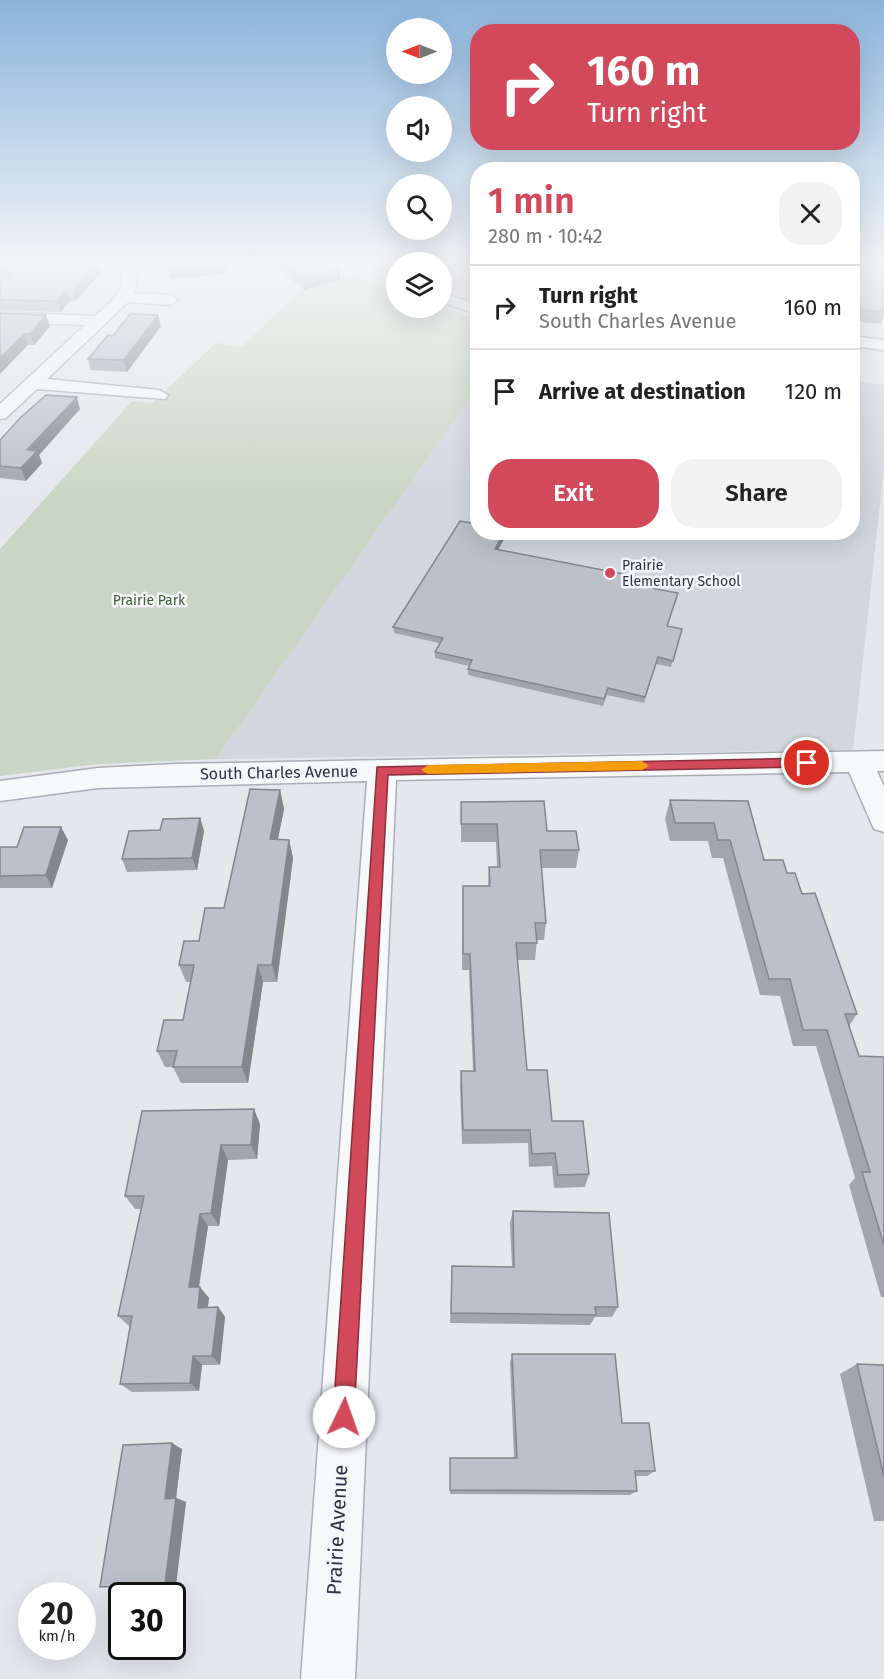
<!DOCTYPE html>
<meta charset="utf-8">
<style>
:root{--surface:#fff;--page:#f2f2f2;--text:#222;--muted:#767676;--line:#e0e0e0;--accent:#d1495b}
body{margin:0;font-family:"Fira Sans",sans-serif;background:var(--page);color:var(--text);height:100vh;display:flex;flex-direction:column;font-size:22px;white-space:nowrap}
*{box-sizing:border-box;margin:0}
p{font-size:20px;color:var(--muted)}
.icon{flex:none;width:33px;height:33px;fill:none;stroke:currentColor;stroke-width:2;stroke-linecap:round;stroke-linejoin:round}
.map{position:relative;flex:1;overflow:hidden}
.details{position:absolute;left:470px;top:162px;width:390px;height:378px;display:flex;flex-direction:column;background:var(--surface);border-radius:24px;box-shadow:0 6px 24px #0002}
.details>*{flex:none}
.banner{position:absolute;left:470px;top:24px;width:390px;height:126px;border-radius:24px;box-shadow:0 6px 24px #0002;background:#d1495b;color:#fff;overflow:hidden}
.needle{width:39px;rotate:270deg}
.fabs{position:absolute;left:386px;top:18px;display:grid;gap:12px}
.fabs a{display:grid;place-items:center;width:66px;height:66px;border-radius:50%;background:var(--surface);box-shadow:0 6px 24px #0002;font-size:30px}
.speed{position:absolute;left:18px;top:1582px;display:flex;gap:12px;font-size:30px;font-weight:700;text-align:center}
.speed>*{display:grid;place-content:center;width:78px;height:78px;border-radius:50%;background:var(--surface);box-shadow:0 6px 24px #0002;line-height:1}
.speed small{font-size:15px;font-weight:400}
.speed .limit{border:3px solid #111;border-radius:9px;background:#fff;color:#111}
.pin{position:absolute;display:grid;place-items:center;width:51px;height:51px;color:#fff;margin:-26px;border:3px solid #fff;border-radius:50%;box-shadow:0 2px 6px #0007}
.me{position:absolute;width:66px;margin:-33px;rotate:3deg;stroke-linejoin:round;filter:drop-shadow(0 0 4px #0008)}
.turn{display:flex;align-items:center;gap:21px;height:126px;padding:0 18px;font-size:27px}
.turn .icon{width:78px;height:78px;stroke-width:2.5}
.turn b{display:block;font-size:42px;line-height:51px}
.round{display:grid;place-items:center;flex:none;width:63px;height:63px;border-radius:24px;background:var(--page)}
.headline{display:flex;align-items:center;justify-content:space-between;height:102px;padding:0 18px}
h1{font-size:36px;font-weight:600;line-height:45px;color:var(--accent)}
.action{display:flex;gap:12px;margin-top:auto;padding:12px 18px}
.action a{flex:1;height:69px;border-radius:24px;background:var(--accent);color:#fff;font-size:24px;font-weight:600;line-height:69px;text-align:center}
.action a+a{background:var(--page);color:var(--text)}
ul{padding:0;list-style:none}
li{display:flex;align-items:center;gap:18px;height:84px;padding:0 18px;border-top:2px solid var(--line)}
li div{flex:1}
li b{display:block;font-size:22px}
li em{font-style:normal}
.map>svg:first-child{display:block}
.built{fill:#d2d6de}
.green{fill:#c9d6c5}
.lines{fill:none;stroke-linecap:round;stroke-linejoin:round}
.minor-casing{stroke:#a9aeb7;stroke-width:3}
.minor{fill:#f7f8fa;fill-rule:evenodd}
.wall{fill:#a1a5ae}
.shaded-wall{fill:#83868d}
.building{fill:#bbc0ca;stroke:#83868d;stroke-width:1.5}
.route{fill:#d1495b;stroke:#882f3b;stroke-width:1.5}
.slow{fill:#f59e0b}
.poi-dot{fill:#d1495b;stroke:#f4f6f9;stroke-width:2}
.labels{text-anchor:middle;stroke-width:5;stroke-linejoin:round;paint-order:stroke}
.far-poi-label{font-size:14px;fill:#2b3445;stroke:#f4f6f9;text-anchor:start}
.far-park-label{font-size:14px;fill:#3f6138;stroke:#f4f6f9}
.street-label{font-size:16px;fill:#2b3445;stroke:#f4f6f9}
.near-street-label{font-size:20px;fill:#2b3445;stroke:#f4f6f9}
</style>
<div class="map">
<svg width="884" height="1679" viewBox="0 0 884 1679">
<rect width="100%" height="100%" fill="#e4e7ec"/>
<!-- built -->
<polygon class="built" points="852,381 884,385 884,468 853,750 216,759 477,388 477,532 852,532"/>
<!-- green -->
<polygon class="green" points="357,274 396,291 396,308 441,307 477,319 477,388 216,759 98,764 0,776 0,549 132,401 152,403 216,343 242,347 297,293"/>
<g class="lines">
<defs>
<g id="minor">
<path d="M114 262H129C137 272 139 281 134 293L170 295 178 300 170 305 128 302 47 379 159 390 168 395 165 399 37 389 6 418 0 419V404L85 325 0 322V312L95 316C114 299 133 288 114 262Z"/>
<polygon points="347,262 365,262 396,276 396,285"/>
<polygon points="460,262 475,262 458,280 441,288 441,278"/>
<polygon points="441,293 477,304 477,314 441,302"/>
<polygon points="852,336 884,340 884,350 852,346"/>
<polygon points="884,751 884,771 877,771 884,787 884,832 874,829 849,772 396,780 355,1679 301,1679 367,781 98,788 0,801 0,781 98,768 175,764"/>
</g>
</defs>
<!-- minor casing -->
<use href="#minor" class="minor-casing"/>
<!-- minor -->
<use href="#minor" class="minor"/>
</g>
<!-- wall -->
<g class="wall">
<polygon points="0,262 66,262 65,265 97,262 100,273 76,301 70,301 61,312 0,310"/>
<polygon points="270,262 326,262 340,270 340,280 304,290"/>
<polygon points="852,262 884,262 884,315 881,324 852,321"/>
<polygon points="0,313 50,326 34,345 28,345"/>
<polygon points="161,326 127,372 91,370 88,359 113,336"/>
<polygon points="80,409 39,455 42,463 26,481 0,478 0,440"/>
<polygon points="506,536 498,550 642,586 676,600 667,626 682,629 671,667 656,664 644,703 607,695 603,706 468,675 468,669 469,666 435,658 435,652 439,643 394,633 393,627"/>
<polygon points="280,790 284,809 278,839 289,840 293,858 277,982 263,982 248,1083 181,1083 173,1067 165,1067 157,1051 183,1020 191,982 186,982 179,965 224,908"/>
<polygon points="670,800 748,801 764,860 787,873 802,894 857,1014 849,1026 859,1056 884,1057 884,1297 881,1297 849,1185 855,1178 816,1046 793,1046 780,996 760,995 723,858 712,858 708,841 670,841 665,819"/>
<polygon points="461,802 547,831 579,850 576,868 542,868 546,923 544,940 537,940 535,960 518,960 527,1070 552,1121 589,1174 585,1187 554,1188 552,1166 529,1167 528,1143 462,1144 460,1085 461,1071 473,1071 469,970 462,970 463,886 488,886 489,867 497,867 496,842 461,842"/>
<polygon points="200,818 204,831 197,870 127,872 122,859 160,830"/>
<polygon points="68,840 52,888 0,888 0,847 17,847"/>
<polygon points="260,1124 257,1159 228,1160 219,1226 208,1226 199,1287 209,1298 208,1307 218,1307 225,1317 220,1365 202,1365 199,1391 132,1392 120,1384 130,1326 129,1326 118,1316 141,1209 135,1209 125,1196"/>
<polygon points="513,1211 618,1307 612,1317 595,1317 590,1325 450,1323 452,1266 512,1267 510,1223"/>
<polygon points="512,1354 622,1423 655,1471 647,1476 635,1476 637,1491 630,1495 450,1494 450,1458 514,1458 510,1363"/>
<polygon points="857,1364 884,1365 884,1521 874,1521 840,1374"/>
<polygon points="182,1449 176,1498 186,1502 176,1585 114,1587 100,1587"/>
</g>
<!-- shaded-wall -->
<g class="shaded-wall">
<polygon points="60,262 66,262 62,276 59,265"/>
<polygon points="97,262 100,273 76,301 73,290"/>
<polygon points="225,264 227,274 171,279 169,268"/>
<polygon points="867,267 852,280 852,270"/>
<polygon points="340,270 340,280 304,290 303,279"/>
<polygon points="67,290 70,301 61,312 58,301"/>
<polygon points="46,315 50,326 34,345 30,334"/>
<polygon points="158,315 161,326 127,372 124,360"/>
<polygon points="24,334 28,345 0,374 0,358"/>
<polygon points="77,397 80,409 39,455 42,463 26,481 21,468 27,450"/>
<polygon points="504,532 506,532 506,536 494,556 495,549"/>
<polygon points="280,790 284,809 274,858 270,839"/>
<polygon points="200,818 204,831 197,870 192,858"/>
<polygon points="61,827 68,840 52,888 46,875"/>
<polygon points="289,840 293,858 277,982 272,965"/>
<polygon points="258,965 263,982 248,1083 242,1067"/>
<polygon points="254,1109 260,1124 257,1159 251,1145"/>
<polygon points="221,1145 228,1160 219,1226 211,1213"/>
<polygon points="200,1214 208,1226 197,1298 189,1287"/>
<polygon points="200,1287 209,1298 206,1318 198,1308"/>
<polygon points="218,1307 225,1317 220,1365 212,1356"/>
<polygon points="193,1356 202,1365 199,1391 190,1383"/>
<polygon points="172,1443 182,1449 176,1498 186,1502 176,1585 165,1584 165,1499"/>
</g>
<!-- building -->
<g class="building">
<polygon points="0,262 60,262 59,265 97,262 73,290 67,290 58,301 0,300 0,277 11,277 11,273 0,270"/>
<polygon points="169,262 220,262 225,264 169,268"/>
<polygon points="282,262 326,262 340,270 303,279"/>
<polygon points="852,262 884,262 884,312 852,309 852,277 867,267 852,270"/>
<polygon points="0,313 46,315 30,334 24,334 0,358"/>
<polygon points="130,314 158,315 124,360 88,359 108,335 113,336"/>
<polygon points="46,395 77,397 27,450 37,451 21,468 0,466 0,440 20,418"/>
<polygon points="460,521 477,524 477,532 504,532 495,549 644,578 641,586 678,593 667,626 682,629 673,661 658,657 645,697 608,688 604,699 468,669 472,660 435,652 443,638 393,627"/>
<polygon points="250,789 280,790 270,839 289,840 272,965 258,965 242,1067 173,1067 177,1051 157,1051 164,1020 183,1020 194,965 179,965 184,941 199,941 205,908 224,908"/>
<polygon points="670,800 748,801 764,860 783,860 787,873 795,873 802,894 815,893 857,1014 845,1014 859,1056 884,1057 884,1245 862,1172 870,1172 827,1030 803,1030 790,979 769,979 730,840 718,840 714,823 675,823"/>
<polygon points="544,801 547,831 576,831 579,850 540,850 546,923 535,923 537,943 516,943 527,1070 547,1070 552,1121 583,1121 589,1174 558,1175 555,1153 532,1154 530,1130 463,1130 461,1071 475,1071 470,954 463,954 463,886 490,886 489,867 500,867 497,824 461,824 461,802"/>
<polygon points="200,818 192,858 122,859 129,831 160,830 163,819"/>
<polygon points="24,827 61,827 46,875 0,876 0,847 17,847"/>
<polygon points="254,1109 251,1145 221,1145 211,1213 200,1214 189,1287 200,1287 198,1308 218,1307 212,1356 193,1356 190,1383 120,1384 132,1316 118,1316 144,1196 125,1196 142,1111"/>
<polygon points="513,1211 609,1213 618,1307 595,1307 596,1315 451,1313 452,1266 514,1267"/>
<polygon points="512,1354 615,1354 622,1423 649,1423 655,1471 635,1471 637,1491 450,1490 450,1458 517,1458"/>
<polygon points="857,1364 884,1365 884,1476"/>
<polygon points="172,1443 165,1499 176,1498 165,1584 100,1587 123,1445"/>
</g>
<!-- sky -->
<linearGradient id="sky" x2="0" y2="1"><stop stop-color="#8bb4dd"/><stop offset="0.53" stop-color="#f3f4f6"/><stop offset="1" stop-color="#f3f4f6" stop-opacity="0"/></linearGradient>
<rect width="884" height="497" fill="url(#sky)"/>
<!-- route -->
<polygon class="route" points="807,758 813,763 807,767 388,775 354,1417 351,1424 344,1428 336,1424 333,1417 377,767"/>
<!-- slow -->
<polygon class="slow" points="642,761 649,766 642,770 428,774 421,770 428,765"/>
<!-- markers -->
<circle class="poi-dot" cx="610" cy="573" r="6"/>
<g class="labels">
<!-- far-poi labels -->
<g class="far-poi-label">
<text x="622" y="570">Prairie<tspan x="622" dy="16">Elementary School</tspan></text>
</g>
<!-- far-park labels -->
<g class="far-park-label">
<text x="149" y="605">Prairie Park</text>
</g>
<!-- street labels -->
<g class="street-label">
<text transform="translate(279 772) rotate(-1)" y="6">South Charles Avenue</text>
</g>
<!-- near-street labels -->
<g class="near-street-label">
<text transform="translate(337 1530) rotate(-87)" y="7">Prairie Avenue</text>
</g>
</g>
</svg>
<div class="fabs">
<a><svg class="needle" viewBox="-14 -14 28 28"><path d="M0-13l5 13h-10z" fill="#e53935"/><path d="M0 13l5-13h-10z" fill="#767676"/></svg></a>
<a><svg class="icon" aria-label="sound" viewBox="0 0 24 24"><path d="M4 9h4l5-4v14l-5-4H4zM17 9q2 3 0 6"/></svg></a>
<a><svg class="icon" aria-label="search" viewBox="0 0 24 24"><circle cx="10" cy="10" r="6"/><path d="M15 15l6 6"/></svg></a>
<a><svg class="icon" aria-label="layers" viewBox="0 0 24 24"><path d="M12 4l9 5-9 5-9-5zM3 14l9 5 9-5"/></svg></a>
</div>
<div class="speed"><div>20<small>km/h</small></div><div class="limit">30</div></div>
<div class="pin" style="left:807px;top:763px;background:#d93025"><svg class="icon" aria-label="arrive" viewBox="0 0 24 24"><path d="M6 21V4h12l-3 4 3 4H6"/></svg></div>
<svg class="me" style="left:344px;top:1417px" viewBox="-20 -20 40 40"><circle r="19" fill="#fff"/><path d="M0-13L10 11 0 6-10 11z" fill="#d1495b"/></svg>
<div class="banner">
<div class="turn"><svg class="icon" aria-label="right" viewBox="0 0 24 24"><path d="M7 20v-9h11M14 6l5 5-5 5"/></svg><div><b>160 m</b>Turn right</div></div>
</div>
<section class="details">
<div class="headline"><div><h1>1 min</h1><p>280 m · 10:42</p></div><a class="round"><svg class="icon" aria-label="close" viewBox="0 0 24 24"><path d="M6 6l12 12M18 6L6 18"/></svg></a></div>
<ul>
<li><svg class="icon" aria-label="right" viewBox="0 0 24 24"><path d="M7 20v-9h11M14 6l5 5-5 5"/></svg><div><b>Turn right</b><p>South Charles Avenue</p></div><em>160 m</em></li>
<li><svg class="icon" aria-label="arrive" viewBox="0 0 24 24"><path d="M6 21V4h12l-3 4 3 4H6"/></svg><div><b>Arrive at destination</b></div><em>120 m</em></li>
</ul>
<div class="action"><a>Exit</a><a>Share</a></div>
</section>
</div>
